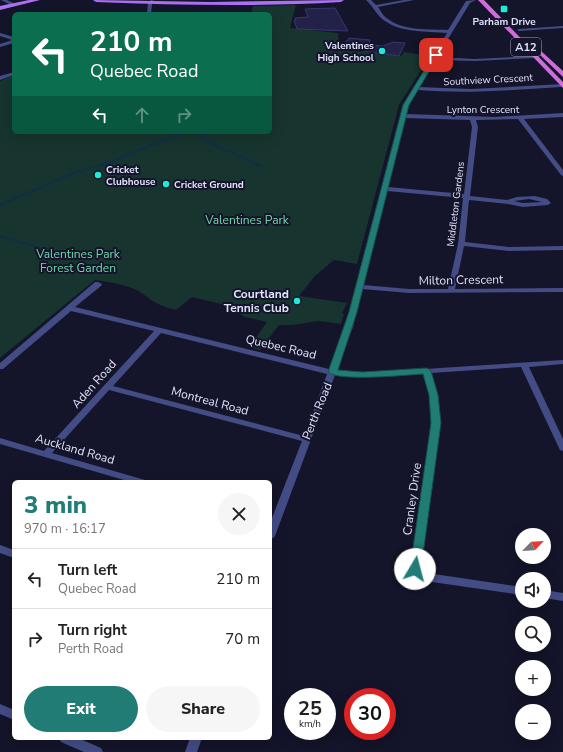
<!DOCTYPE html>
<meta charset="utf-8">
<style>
:root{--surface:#fff;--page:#f6f6f6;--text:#222;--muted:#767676;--line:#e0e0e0;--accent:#207c75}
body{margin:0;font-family:"Nunito Sans",sans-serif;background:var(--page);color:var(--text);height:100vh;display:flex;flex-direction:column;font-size:15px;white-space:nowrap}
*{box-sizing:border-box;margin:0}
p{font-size:13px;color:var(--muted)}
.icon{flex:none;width:22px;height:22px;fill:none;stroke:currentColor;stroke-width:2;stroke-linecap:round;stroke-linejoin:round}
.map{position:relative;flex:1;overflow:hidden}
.panel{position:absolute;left:12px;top:480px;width:260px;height:260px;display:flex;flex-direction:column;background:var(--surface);border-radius:6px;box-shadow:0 4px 16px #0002}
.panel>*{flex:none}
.guide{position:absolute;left:12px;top:12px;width:260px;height:122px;border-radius:6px;box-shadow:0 4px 16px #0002;background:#0b6e4f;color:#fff;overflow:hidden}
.needle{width:26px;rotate:65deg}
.controls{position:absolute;left:515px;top:528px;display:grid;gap:8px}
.controls a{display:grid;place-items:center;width:36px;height:36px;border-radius:50%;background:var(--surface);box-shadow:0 4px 16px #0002;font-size:20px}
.speed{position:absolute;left:284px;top:688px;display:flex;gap:8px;font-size:20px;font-weight:700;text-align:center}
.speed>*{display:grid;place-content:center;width:52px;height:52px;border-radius:50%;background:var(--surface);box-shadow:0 4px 16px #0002;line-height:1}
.speed small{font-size:10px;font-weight:400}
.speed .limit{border:6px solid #d22;background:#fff;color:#111}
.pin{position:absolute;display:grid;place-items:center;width:34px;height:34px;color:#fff;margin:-17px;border-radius:8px;box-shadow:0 2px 6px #0006}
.me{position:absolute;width:44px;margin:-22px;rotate:8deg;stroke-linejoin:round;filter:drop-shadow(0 0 3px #0008)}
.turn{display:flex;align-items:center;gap:14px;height:84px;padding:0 12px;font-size:18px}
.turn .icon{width:52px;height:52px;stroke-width:2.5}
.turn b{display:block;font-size:28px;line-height:34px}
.lanes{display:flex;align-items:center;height:38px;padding:0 12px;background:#0003;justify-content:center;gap:20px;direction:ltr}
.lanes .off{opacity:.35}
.round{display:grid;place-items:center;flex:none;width:42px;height:42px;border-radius:21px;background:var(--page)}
.headline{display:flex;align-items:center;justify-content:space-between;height:68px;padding:0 12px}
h1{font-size:24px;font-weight:800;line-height:30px;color:var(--accent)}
.cta{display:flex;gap:8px;margin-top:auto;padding:8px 12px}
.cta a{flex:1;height:46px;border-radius:24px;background:var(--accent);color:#fff;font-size:16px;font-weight:800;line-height:46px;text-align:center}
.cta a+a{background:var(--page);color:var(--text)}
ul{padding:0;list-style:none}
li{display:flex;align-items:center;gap:12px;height:60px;padding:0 12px;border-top:1px solid var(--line)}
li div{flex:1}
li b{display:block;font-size:15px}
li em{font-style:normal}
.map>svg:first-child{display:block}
.green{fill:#17342e}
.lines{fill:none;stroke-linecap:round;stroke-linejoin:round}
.stream{stroke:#112e46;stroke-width:2}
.building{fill:#222249;stroke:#373673}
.minor{fill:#434c84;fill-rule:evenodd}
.primary{fill:#ab71f2;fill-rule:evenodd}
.trunk{fill:#ce6cda;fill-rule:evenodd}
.route{fill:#207c75;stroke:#15514c}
.poi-dot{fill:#1eeada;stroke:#14142a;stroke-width:1.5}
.labels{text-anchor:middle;stroke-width:4;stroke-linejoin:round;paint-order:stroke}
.far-poi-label{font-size:10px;font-weight:bold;fill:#e0e2fc;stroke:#14142a;text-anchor:start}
.far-street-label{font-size:10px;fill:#e0e2fc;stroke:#14142a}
.shield{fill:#14142a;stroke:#a3a4bd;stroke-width:1}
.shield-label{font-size:11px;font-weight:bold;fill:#e0e2fc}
.park-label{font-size:12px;fill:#71d7ab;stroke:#14142a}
.street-label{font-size:12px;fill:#e0e2fc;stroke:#14142a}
.poi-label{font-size:12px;font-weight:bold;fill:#e0e2fc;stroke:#14142a;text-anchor:end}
</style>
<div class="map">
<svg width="563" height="752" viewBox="0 0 563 752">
<rect width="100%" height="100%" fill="#14142a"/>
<!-- green -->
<path class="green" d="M296 5 290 28 338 33 339 43 335 49 401 56 404 52 430 56 399 105 357 264 334 260 315 276 299 296 347 303 342 313 344 314 341 324 318 321 293 325H279L260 350 249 347 267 322 245 317 225 305 192 297 176 310C162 307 153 302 143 294 132 285 108 282 95 280L0 358V81L14 75V132H270V14H251L253 6Z"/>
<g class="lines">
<!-- stream -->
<g class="stream">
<polyline points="196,132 204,138 204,140 261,166"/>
<polyline points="0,205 76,172 111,162 169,138 189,132"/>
<polyline points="0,236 61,254"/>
</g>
</g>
<!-- building -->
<g class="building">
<polygon points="335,8 348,31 297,29 294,20 296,20 295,18 308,17 305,9"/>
<polygon points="349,38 370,40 369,45 383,46 393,42 405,43 399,56 341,48"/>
</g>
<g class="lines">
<!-- minor -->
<g class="minor">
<polygon points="1,0 7,0 15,4 11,5"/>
<polygon points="151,0 155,1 152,4 151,14 147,14 148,3"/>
<path d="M366 0H371L376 5 404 0H414L378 7C381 11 383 16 388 19 404 31 429 29 448 30L466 1 476 0 470 3 437 57 475 59 535 56 537 57 535 58 475 61 436 60 419 87 471 89 563 84V86L561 87C513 90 466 94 418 90L409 105 406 114 495 117 563 113V117L524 119 563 170V176L561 175 518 119 476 120 478 127 470 196 507 200 517 197 535 196 547 199 551 203 548 205 523 207 508 204 469 200 465 242 509 247 563 246V250L509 251 464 246 455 289 563 288V292L409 293 362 289 353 327 336 371 362 373 563 360V364L529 367 563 439V451L560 450 559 448 521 367 431 373 437 395 440 423 420 568 427 573 522 587V595L425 581 415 577 410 569 432 423 429 395 424 373 362 377 335 375 275 536 273 538 270 540V523L302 441 109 390 52 453 145 480 147 482H131L0 444V438L44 451 154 331 71 311 3 369H0V363L95 282H98L102 284 101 286 75 307 329 369 345 327 403 105 447 33C427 31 402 33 385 21 377 16 373 6 366 0ZM405 118 470 120 472 127 464 194 388 187ZM387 191 463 198 458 244 448 289H409L363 285ZM529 199 542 202 523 203 514 201ZM161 333 327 374 304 436 113 386Z"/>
<polygon points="563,26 563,28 519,31 517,30 519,29"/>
<polygon points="0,33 14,37 14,43 0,47 0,44 12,40 0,36"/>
<polygon points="14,72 14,75 0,80 0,76"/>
<polygon points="0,545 14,550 14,558 0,553"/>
<polygon points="544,590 563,593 563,601 544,598"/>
<polygon points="0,704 14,710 14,720 0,714"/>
<polygon points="59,738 78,738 101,748 103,752 84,752 61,742"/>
<polygon points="190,738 202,738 197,752 185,752"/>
</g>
<!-- primary -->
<g class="primary">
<polygon points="29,0 40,0 0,10 0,6"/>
<path d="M93 0 211 2 344 0 341 2C259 7 178 5 96 2Z"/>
</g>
<!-- trunk -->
<g class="trunk">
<polygon points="478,0 484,0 563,82 563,88"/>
<polygon points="541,51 563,71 563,77 539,54 538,53"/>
</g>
</g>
<!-- route -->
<path class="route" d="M434 54 439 55 409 105 357 312 338 370 362 372 427 368 431 371 438 395 441 423 421 569 419 572H411L410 569 431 423 429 395 423 374C407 375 338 382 328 372L349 312 403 105Z"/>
<!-- markers -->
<g class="poi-dot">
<rect x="500" y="5" width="8" height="8" rx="2"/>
<circle cx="382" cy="51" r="4"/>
<circle cx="98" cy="175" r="4"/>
<circle cx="166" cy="184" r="4"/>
<circle cx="297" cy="301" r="4"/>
</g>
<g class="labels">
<!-- far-poi labels -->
<g class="far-poi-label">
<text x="504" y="25" text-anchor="middle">Parham Drive</text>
<text x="374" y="49" text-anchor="end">Valentines<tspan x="374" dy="12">High School</tspan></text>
<text x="106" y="173">Cricket<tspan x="106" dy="12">Clubhouse</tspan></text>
<text x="174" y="188">Cricket Ground</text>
</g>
<!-- far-street labels -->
<g class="far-street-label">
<text transform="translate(488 79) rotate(-3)" y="4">Southview Crescent</text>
<text x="483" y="113">Lynton Crescent</text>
<text transform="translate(455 204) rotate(-83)" y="4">Middleton Gardens</text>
</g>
<!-- shield labels -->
<rect class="shield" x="511" y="38" width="30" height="18" rx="3"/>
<g class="shield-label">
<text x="526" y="51">A12</text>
</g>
<!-- park labels -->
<g class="park-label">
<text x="247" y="224">Valentines Park</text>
<text x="78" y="258">Valentines Park<tspan x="78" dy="14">Forest Garden</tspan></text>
</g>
<!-- street labels -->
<g class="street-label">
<text transform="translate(461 280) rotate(-1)" y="4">Milton Crescent</text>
<text transform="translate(281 347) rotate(13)" y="4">Quebec Road</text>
<text transform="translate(94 384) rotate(-48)" y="4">Aden Road</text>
<text transform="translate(210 401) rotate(15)" y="4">Montreal Road</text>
<text transform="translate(317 411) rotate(-68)" y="4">Perth Road</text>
<text transform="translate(75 449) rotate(16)" y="4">Auckland Road</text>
<text transform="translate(412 499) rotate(-82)" y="4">Cranley Drive</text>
</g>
<!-- poi labels -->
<g class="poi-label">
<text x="289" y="298">Courtland<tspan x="289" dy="14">Tennis Club</tspan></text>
</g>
</g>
</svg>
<div class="controls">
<a><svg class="needle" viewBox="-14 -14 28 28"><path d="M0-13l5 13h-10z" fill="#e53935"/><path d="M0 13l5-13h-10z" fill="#767676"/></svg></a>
<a><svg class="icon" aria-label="sound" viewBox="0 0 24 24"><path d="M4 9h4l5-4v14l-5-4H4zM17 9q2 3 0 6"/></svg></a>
<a><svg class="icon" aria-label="search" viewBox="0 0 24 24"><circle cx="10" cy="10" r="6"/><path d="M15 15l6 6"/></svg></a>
<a>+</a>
<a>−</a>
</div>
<div class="speed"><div>25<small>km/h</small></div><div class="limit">30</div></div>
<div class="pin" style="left:436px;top:55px;background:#d93025"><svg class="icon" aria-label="arrive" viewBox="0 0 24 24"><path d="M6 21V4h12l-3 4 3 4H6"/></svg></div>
<svg class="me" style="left:415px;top:569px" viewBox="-20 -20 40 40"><circle r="19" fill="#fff"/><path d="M0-13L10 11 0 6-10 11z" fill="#207c75"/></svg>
<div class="guide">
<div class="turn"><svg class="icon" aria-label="left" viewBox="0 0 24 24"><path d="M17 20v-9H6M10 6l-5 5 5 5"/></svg><div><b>210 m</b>Quebec Road</div></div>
<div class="lanes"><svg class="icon" aria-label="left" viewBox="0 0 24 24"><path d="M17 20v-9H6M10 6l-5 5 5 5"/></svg><svg class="icon off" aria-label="ahead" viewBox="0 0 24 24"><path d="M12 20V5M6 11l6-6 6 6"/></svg><svg class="icon off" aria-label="right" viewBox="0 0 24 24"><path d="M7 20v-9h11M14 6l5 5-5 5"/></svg></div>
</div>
<section class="panel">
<div class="headline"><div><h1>3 min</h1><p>970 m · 16:17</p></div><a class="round"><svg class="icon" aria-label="close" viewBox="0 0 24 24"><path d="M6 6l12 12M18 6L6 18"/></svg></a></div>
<ul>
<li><svg class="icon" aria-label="left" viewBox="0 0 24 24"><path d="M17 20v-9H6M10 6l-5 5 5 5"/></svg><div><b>Turn left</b><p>Quebec Road</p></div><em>210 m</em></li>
<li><svg class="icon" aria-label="right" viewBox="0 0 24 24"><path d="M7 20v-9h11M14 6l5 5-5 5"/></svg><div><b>Turn right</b><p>Perth Road</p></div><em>70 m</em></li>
</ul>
<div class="cta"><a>Exit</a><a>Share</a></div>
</section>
</div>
